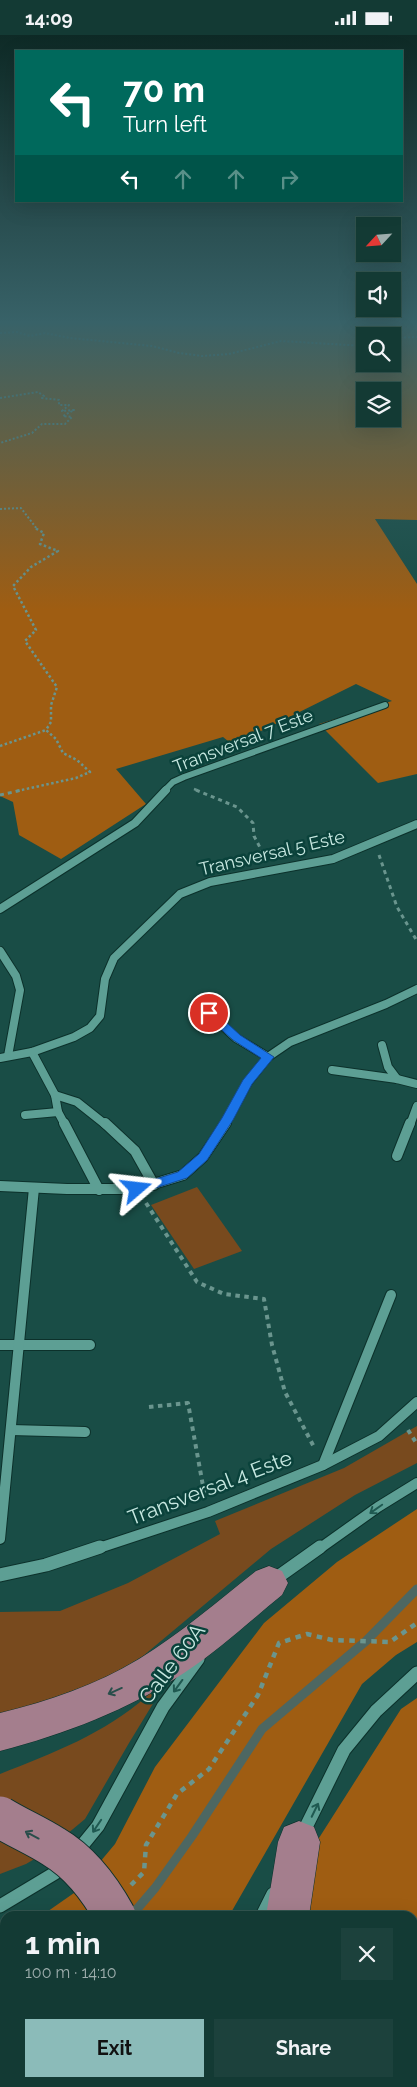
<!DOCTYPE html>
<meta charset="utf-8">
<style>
:root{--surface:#133a34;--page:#1c413c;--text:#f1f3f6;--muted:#9dadac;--line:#32544f;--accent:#8bbbb9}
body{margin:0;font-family:Raleway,sans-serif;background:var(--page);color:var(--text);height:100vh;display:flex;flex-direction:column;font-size:19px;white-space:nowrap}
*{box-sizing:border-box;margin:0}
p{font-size:16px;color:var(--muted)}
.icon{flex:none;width:28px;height:28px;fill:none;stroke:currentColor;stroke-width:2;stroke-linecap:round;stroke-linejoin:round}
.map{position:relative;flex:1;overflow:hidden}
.sheet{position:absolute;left:0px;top:1876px;width:418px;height:176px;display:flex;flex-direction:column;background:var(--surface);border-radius:15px 15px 0 0;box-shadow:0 5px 20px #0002,0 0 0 1px var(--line)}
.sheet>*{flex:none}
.guide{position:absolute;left:15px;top:15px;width:388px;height:152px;border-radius:0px;box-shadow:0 5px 20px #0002,0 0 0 1px var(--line);background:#00695c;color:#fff;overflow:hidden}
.needle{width:32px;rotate:244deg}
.buttons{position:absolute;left:356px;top:182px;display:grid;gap:10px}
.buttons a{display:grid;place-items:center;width:45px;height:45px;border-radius:0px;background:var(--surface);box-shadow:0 5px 20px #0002,0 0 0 1px var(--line);font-size:25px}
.pin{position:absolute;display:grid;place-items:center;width:42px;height:42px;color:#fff;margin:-21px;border:2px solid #fff;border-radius:50%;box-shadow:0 1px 5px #0007}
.me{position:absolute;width:55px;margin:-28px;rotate:73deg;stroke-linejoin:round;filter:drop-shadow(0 0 4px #0008)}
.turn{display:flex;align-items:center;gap:18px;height:105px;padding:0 25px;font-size:22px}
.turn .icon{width:65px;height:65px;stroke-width:2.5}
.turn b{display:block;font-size:35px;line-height:42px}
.lanes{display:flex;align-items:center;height:48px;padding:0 25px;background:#0003;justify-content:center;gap:25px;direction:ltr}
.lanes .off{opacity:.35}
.round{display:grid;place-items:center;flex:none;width:52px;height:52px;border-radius:0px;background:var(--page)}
.summary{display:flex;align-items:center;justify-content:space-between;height:85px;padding:0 25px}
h1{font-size:30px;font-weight:700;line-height:38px}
.action{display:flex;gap:10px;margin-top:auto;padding:10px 25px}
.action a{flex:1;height:58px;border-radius:0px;background:var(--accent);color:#111;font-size:20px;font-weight:700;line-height:58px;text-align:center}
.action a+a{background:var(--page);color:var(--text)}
.status{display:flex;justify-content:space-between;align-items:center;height:35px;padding:0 25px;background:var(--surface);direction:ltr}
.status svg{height:14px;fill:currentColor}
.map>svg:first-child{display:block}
.green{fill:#784a1e}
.forest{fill:#9f5d12;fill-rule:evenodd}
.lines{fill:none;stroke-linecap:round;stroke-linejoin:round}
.stream{stroke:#4d6762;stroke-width:9}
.minor-far3-casing{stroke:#0c312b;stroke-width:8}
.minor-far2-casing{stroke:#0c312b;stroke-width:10}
.minor-far1-casing{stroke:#0c312b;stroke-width:12}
.minor-casing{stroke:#0c312b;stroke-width:15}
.major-casing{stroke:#0c312b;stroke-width:1}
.path-far4{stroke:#6a958e;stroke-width:2;stroke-dasharray:2 2;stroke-linecap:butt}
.path-far3{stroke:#6a958e;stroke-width:2.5;stroke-dasharray:2.5 2.5;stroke-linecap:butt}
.path-far2{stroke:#6a958e;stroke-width:3;stroke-dasharray:4 4;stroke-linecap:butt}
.path-far1{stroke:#6a958e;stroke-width:4;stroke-dasharray:4.5 4.5;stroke-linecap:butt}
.path{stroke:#6a958e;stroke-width:4.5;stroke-dasharray:5.5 5.5;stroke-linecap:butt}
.minor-far3{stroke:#5d9f94;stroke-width:6}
.minor-far2{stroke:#5d9f94;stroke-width:8}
.minor-far1{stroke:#5d9f94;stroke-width:10}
.minor{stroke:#5d9f94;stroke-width:13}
.major{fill:#a47e8d;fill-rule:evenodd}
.major-bridge-casing{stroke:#0c312b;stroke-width:43;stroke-linecap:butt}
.major-bridge{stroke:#a47e8d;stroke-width:41}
.oneway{stroke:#1f5951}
.oneway2{stroke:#294e4b}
.route{fill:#1a73e8;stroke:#114b97}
.labels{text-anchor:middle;stroke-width:5;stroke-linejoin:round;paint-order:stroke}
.street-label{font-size:18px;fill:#c7e8e1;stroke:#0a423b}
.near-street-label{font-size:21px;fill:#c7e8e1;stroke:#0a423b}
</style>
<div class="status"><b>14:09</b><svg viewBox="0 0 49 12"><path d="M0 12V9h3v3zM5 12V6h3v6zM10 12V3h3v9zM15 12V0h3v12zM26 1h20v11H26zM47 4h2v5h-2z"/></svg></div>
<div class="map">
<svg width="417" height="2052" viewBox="0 0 417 2052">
<rect width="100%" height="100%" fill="#194d46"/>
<!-- green -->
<g class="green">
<polygon points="197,1152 242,1216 194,1234 151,1170"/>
<polygon points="417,1391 417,1428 355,1460 271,1514 143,1621 104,1644 28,1672 0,1679 0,1577 60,1576 128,1548 220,1499 215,1486 344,1433"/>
<path d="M182 1621 129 1708 85 1784 43 1819 26 1829 0 1839V1739C53 1718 104 1699 147 1661 160 1649 171 1634 182 1621Z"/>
</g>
<!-- forest -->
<g class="forest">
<path d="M0 287H417V485L375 484 417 549V739L378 748 319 689 392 666 356 649 233 710 223 702 116 734 146 769 61 824 19 800 13 767 0 761ZM365 301H392V329H365ZM365 356H392V384H365Z"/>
<polygon points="417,1474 417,1607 396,1620 362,1649 229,1881 41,1881 74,1858 115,1809 155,1732 264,1588 337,1527"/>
<polygon points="417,1663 417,2052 257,2052 259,2048 412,2048 412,1881 305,1881 312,1814 401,1674"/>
<polygon points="5,1904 5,2048 81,2048 76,2052 0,2052 0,1907"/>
</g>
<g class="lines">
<!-- stream -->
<g class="stream">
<polyline points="131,1881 155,1853 192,1801 262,1694 366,1606 417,1554"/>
<polyline points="0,1985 5,1983"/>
</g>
<defs>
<polyline id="minor-far3" points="164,756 173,747 184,742 385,670"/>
<g id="minor-far2">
<polyline points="0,874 135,788 166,755"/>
<polyline points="0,916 16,941 20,955 8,1021"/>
<polyline points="209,978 236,1003 268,1022"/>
<polyline points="382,1010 388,1032 397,1044"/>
<polyline points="32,1017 55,1060 58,1077 65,1090"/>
<polyline points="0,1023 32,1017 74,1002 90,993 100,981 105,944 114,923 180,859 210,847 333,824 417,789"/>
<polyline points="332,1035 397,1044 417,1049"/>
<polyline points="55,1060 77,1067 106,1090"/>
<polyline points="25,1080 58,1077"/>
<polyline points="225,1090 248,1047 268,1022 290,1007 386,969 417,954"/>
<polyline points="410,1090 417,1071"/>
</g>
<g id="minor-far1">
<polyline points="64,1088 99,1155"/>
<polyline points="105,1088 135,1116 154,1150"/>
<polyline points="397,1121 410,1088"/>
<polyline points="0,1151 67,1154 137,1154 183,1140 203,1122 226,1088"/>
<polyline points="0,1310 90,1310"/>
<polyline points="11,1395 85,1397"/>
<polyline points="323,1430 391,1260"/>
<polyline points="0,1504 34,1153"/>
<polyline points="96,1514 208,1477 323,1430 379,1401 417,1367"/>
<polyline points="319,1514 378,1472 417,1448"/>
</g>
<g id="minor">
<polyline points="0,1540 46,1530 100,1512"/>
<polyline points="275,1544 320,1512"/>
<polyline points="302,1800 344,1715 376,1676 417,1638"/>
<polyline points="76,1818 98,1791 163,1672 198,1624"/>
<polyline points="0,1871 55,1838 63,1830"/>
<polyline points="262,1881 273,1859"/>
<polyline points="149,2052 153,2048"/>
</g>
<g id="major">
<path d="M269 1531 282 1536 288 1548 282 1560C250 1586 219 1615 184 1638 128 1675 65 1699 0 1716V1678C49 1666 96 1650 139 1624 181 1598 218 1566 256 1536Z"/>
<polygon points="299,1786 314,1792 320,1807 309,1881 266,1881 278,1807 284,1792"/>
<polygon points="79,2048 126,2048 124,2052 77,2052"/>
<polygon points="213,2048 261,2048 259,2052 211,2052"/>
</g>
</defs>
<!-- minor-far3 casing -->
<use href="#minor-far3" class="minor-far3-casing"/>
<!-- minor-far2 casing -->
<use href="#minor-far2" class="minor-far2-casing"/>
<!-- minor-far1 casing -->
<use href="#minor-far1" class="minor-far1-casing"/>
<!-- minor casing -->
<use href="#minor" class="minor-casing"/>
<!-- major casing -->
<use href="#major" class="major-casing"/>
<!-- path-far4 -->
<g class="path-far4">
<polyline points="0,298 17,297 30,301 45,298 70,303 152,311 179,318 202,321 229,319 281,306 365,311"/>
<polyline points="392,303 417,302"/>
<polyline points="0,363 38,357 44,361 42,363 59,365 59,370 69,370 62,376 74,375 63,381 72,382 65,389 42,389 32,398 0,408"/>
<polyline points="0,474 21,473 37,494"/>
</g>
<!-- path-far3 -->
<g class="path-far3">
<polyline points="0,711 46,695"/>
<polyline points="194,754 199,756"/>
<polyline points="17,756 76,743 90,737 77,725 63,718 56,704 46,695 51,687 51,670 57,652 25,606 36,595 13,551 31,532 58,516 40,509 44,498 35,493"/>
</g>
<!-- path-far2 -->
<g class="path-far2">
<polyline points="196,755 237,772 253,788 254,801 265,822"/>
<polyline points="0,760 22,755"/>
<polyline points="379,820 397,872 417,906"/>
</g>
<!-- path-far1 -->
<g class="path-far1">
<polyline points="146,1168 197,1247 224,1259 264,1264 272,1310 285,1357 314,1412"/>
<polyline points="149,1372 188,1368 205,1462"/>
<polyline points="408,1395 417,1409"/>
</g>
<!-- path -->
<g class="path">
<polyline points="131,1850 144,1837 146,1810 177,1759 209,1734 258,1660 279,1608 307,1599 332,1605 390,1607 417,1588"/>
<polyline points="0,1950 5,1948"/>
</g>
<!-- minor-far3 -->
<use href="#minor-far3" class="minor-far3"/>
<!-- minor-far2 -->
<use href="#minor-far2" class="minor-far2"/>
<!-- minor-far1 -->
<use href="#minor-far1" class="minor-far1"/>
<!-- minor -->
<use href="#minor" class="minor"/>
<!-- major -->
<use href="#major" class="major"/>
<defs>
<path id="major-bridge" d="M0 1782C18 1793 37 1801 54 1812 81 1828 100 1854 115 1881"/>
</defs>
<!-- major-bridge casing -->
<use href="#major-bridge" class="major-bridge-casing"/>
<!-- major-bridge -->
<use href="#major-bridge" class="major-bridge"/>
</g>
<!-- one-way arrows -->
<defs><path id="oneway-shaft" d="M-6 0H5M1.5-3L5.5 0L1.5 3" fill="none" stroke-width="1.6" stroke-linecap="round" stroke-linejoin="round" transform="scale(1.25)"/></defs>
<g class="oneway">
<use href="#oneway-shaft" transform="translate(376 1474) rotate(145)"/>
<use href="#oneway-shaft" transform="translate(178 1651) rotate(126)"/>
<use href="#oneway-shaft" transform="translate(315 1775) rotate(-64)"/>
<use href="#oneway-shaft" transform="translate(97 1791) rotate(124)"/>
</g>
<g class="oneway2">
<use href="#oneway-shaft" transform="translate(115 1656) rotate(156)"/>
<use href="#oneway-shaft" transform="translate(32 1800) rotate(-152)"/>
</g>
<!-- sky -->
<linearGradient id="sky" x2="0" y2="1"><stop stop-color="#0e2a26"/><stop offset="0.5" stop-color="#386268"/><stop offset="1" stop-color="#386268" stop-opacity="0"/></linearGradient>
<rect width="417" height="575" fill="url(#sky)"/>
<!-- route -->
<polygon class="route" points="209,974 213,975 240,1000 274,1022 252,1049 233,1085 207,1125 187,1143 137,1159 133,1158 131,1154 133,1151 178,1137 199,1119 222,1083 243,1045 261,1023 233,1005 205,980 204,978 205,975"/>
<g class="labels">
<!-- street labels -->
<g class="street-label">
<text transform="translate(243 706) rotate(-21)" y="6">Transversal 7 Este</text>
<text transform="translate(272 818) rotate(-13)" y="6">Transversal 5 Este</text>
</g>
<!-- near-street labels -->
<g class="near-street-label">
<text transform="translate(210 1453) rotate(-21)" y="7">Transversal 4 Este</text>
<text transform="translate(172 1629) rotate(-53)" y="7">Calle 60A</text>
</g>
</g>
</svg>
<div class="buttons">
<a><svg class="needle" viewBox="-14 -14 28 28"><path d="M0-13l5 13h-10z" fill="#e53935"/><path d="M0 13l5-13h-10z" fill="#9dadac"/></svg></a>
<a><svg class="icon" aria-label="sound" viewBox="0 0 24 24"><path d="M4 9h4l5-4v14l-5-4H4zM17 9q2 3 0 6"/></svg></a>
<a><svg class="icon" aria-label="search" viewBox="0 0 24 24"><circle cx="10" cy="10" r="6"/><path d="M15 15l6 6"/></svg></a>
<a><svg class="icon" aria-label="layers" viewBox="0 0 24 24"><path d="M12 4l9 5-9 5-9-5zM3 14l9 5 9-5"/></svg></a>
</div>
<div class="pin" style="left:209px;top:978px;background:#d93025"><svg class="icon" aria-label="arrive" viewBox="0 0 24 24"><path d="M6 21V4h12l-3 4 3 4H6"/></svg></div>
<svg class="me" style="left:137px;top:1154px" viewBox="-20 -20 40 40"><path d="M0-17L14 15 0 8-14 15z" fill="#1a73e8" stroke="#fff" stroke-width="4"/></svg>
<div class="guide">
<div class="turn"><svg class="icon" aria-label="left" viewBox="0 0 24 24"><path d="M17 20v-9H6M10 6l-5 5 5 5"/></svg><div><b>70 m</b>Turn left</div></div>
<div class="lanes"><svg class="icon" aria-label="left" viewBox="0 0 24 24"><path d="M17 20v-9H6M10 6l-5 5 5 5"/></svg><svg class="icon off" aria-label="ahead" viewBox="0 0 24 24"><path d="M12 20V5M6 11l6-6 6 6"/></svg><svg class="icon off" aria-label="ahead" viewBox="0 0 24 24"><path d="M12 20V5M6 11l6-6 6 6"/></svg><svg class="icon off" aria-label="right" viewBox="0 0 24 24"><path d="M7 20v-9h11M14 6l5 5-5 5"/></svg></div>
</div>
<section class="sheet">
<div class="summary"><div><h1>1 min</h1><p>100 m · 14:10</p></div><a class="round"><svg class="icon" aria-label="close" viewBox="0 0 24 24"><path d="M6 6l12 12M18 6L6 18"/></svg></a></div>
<div class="action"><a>Exit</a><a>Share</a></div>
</section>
</div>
